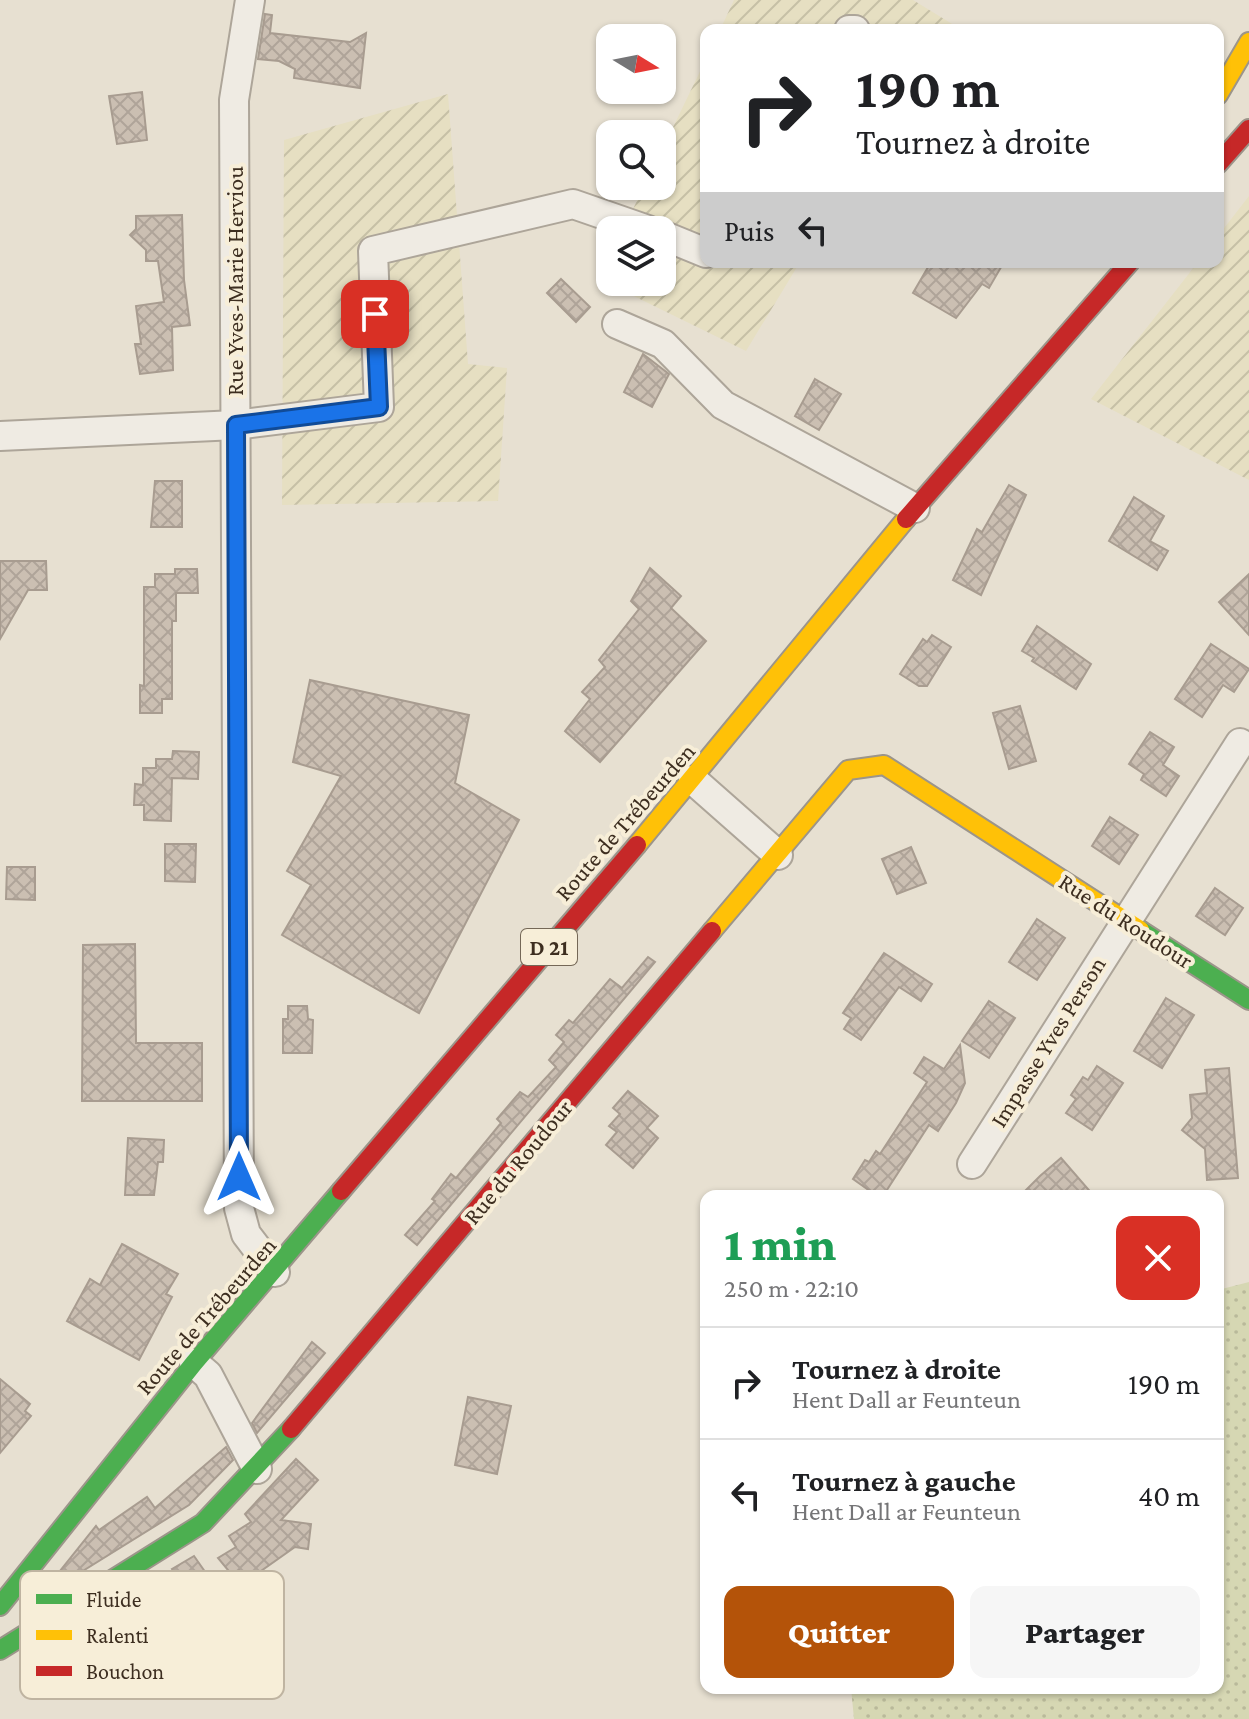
<!DOCTYPE html>
<html lang="fr">
<meta charset="utf-8">
<style>
:root{--surface:#fff;--page:#f6f6f6;--text:#202124;--muted:#757577;--line:#e0e0e0;--accent:#b45309}
body{margin:0;font-family:"Crimson Pro",serif;background:var(--page);color:var(--text);height:100vh;display:flex;flex-direction:column;font-size:30px;white-space:nowrap}
*{box-sizing:border-box;margin:0}
p{font-size:26px;color:var(--muted)}
.icon{flex:none;width:44px;height:44px;fill:none;stroke:currentColor;stroke-width:2;stroke-linecap:round;stroke-linejoin:round}
.map{position:relative;flex:1;overflow:hidden}
.drawer{position:absolute;left:700px;top:1190px;width:524px;height:504px;display:flex;flex-direction:column;background:var(--surface);border-radius:16px;box-shadow:0 2px 6px #0004}
.drawer>*{flex:none}
.hud{position:absolute;left:700px;top:24px;width:524px;height:244px;border-radius:16px;box-shadow:0 2px 6px #0004;background:#fff;color:var(--text);overflow:hidden}
.needle{width:52px;rotate:100deg}
.fabs{position:absolute;left:596px;top:24px;display:grid;gap:16px}
.fabs a{display:grid;place-items:center;width:80px;height:80px;border-radius:16px;background:var(--surface);box-shadow:0 2px 6px #0004;font-size:40px}
.pin{position:absolute;display:grid;place-items:center;width:68px;height:68px;color:#fff;margin:-34px;border-radius:16px;box-shadow:0 4px 12px #0006}
.me{position:absolute;width:88px;margin:-44px;rotate:0deg;stroke-linejoin:round;filter:drop-shadow(0 0 6px #0008)}
.turn{display:flex;align-items:center;gap:28px;height:168px;padding:0 24px;font-size:36px}
.turn .icon{width:104px;height:104px;stroke-width:2.5}
.turn b{display:block;font-size:56px;line-height:68px}
.then{display:flex;align-items:center;height:76px;padding:0 24px;background:#0003;gap:16px;font-size:30px}
.round{display:grid;place-items:center;flex:none;width:84px;height:84px;border-radius:16px;background:var(--page)}
.headline{display:flex;align-items:center;justify-content:space-between;height:136px;padding:0 24px}
h1{font-size:48px;font-weight:800;line-height:60px;color:#1e9e55}
.cta{display:flex;gap:16px;margin-top:auto;padding:16px 24px}
.cta a{flex:1;height:92px;border-radius:16px;background:var(--accent);color:#fff;font-size:32px;font-weight:800;line-height:92px;text-align:center}
.cta a+a{background:var(--page);color:var(--text)}
ul{padding:0;list-style:none}
li{display:flex;align-items:center;gap:24px;height:112px;padding:0 24px;border-top:2px solid var(--line)}
li div{flex:1}
li b{display:block;font-size:30px}
li em{font-style:normal}
.map>svg:first-child{display:block}
.farmland{fill:url(#farmland-furrows)}
.green{fill:url(#green-dots)}
.building{fill:url(#building-cross-hatch);stroke:#a89c90;stroke-width:2}
.lines{fill:none;stroke-linecap:round;stroke-linejoin:round}
.street-casing{stroke:#ada599;stroke-width:32}
.fast-casing{stroke:#9c958a;stroke-width:22}
.slow-casing{stroke:#9c958a;stroke-width:22}
.jam-casing{stroke:#9c958a;stroke-width:22}
.street{stroke:#efebe3;stroke-width:28}
.fast{stroke:#4caf50;stroke-width:18}
.slow{stroke:#ffc107;stroke-width:18}
.jam{stroke:#c62828;stroke-width:18}
.route-casing{stroke:#114b97;stroke-width:20}
.route{stroke:#1a73e8;stroke-width:14}
.labels{text-anchor:middle;stroke-width:8;stroke-linejoin:round;paint-order:stroke}
.shield{fill:#f7eed8;stroke:#756857;stroke-width:2}
.shield-label{font-size:22px;font-weight:bold;fill:#3d2e20}
.street-label{font-size:24px;fill:#3d2e20;stroke:#f7eed8}
.key{fill:#f7eed8;stroke:#bfb4a1;stroke-width:2}
.key-label{font-size:22px;fill:#3d2e20}
</style>
<div class="map">
<svg width="1249" height="1719" viewBox="0 0 1249 1719">
<defs>
<pattern id="farmland-furrows" width="10" height="10" patternUnits="userSpaceOnUse" patternTransform="scale(2)"><rect width="10" height="10" fill="#e6dfc2"/><path d="M-1 1l2-2M0 10L10 0M9 11l2-2" fill="none" stroke="#c6c0a6"/></pattern>
<pattern id="green-dots" width="8" height="8" patternUnits="userSpaceOnUse" patternTransform="scale(2)"><rect width="8" height="8" fill="#d6d7b3"/><path d="M2 2h.1M6 6h.1" fill="none" stroke="#b9b99a" stroke-width="1.8" stroke-linecap="round"/></pattern>
<pattern id="building-cross-hatch" width="8" height="8" patternUnits="userSpaceOnUse" patternTransform="scale(2)"><rect width="8" height="8" fill="#cbbfb2"/><path d="M0 0l8 8M0 8l8-8" fill="none" stroke="#afa499"/></pattern>
</defs>
<rect width="100%" height="100%" fill="#e7e0d1"/>
<!-- farmland -->
<g class="farmland">
<polygon points="734,0 913,0 962,30 720,30"/>
<polygon points="706,59 706,262 800,262 746,351 599,279 610,257 610,282 662,282 662,230 623,230 644,186 662,186 662,150"/>
<polygon points="448,94 468,364 507,368 498,501 282,505 284,140"/>
<polygon points="1249,196 1249,480 1091,399 1198,262 1218,262 1218,236"/>
</g>
<!-- green -->
<polygon class="green" points="1249,1282 1249,1719 854,1719 851,1688 1218,1688 1218,1290"/>
<!-- building -->
<g class="building">
<polygon points="265,14 272,15 270,33 350,42 366,33 360,88 294,78 295,69 279,61 258,59"/>
<polygon points="142,92 147,140 117,144 109,96"/>
<polygon points="182,215 184,280 190,325 172,327 173,370 140,374 135,344 141,344 136,306 164,302 158,261 146,261 146,250 130,235 136,229 136,216"/>
<polygon points="931,262 1004,262 989,288 982,284 956,318 913,293"/>
<polygon points="561,279 590,307 576,322 547,293"/>
<polygon points="643,354 669,374 652,407 624,392"/>
<polygon points="815,379 841,394 819,430 795,416"/>
<polygon points="155,481 182,481 182,527 151,527"/>
<polygon points="1009,485 1026,495 981,595 953,580 977,529 982,532"/>
<polygon points="1134,497 1164,516 1150,541 1168,551 1157,570 1109,541"/>
<polygon points="0,561 46,561 47,590 28,590 0,639"/>
<polygon points="650,568 681,596 671,608 706,641 600,762 565,731 590,699 582,692 605,667 599,660 639,609 631,601"/>
<polygon points="175,569 197,569 198,593 176,593 176,621 172,621 172,699 162,699 162,713 140,713 140,685 144,686 144,587 155,587 155,574 175,574"/>
<polygon points="1249,574 1249,635 1219,602"/>
<polygon points="1037,626 1091,664 1076,689 1032,661 1034,658 1022,651"/>
<polygon points="932,635 951,647 927,686 919,686 900,674 923,639 927,642"/>
<polygon points="1211,644 1249,669 1234,692 1223,685 1202,717 1175,699"/>
<polygon points="310,680 469,715 455,783 519,820 419,1013 282,935 311,885 287,871 341,776 293,762"/>
<polygon points="1020,706 1036,761 1009,769 993,713"/>
<polygon points="1150,732 1174,747 1163,765 1179,776 1166,796 1141,780 1144,774 1129,764"/>
<polygon points="173,751 199,752 198,779 172,778 171,821 144,820 144,805 134,805 135,784 143,785 143,768 156,768 156,759 172,759"/>
<polygon points="1110,817 1138,835 1119,864 1092,846"/>
<polygon points="165,844 196,844 195,882 165,881"/>
<polygon points="911,847 926,883 897,894 882,859"/>
<polygon points="7,867 35,867 35,900 6,899"/>
<polygon points="1215,888 1243,908 1225,935 1196,916"/>
<polygon points="1037,919 1065,938 1037,980 1009,962"/>
<polygon points="135,944 136,1043 202,1043 202,1101 82,1101 83,945"/>
<polygon points="884,953 932,984 921,1001 899,987 861,1040 844,1029 851,1018 843,1013"/>
<polygon points="648,957 655,962 417,1245 405,1235 435,1201 432,1199 451,1174 456,1178 501,1123 497,1119 520,1092 528,1097 556,1067 549,1060 564,1042 556,1035 569,1020 573,1023 610,979 622,988"/>
<polygon points="1166,998 1194,1015 1162,1068 1134,1051"/>
<polygon points="989,1001 1015,1018 989,1058 962,1041"/>
<polygon points="288,1006 307,1006 308,1019 313,1020 312,1053 283,1053 283,1019 288,1019"/>
<polygon points="960,1045 965,1083 956,1103 938,1131 929,1125 883,1196 877,1196 853,1179 865,1160 869,1162 876,1151 880,1154 927,1082 914,1073 924,1057 944,1069"/>
<polygon points="1097,1066 1123,1083 1092,1130 1066,1113 1076,1099 1071,1095 1083,1077 1088,1080"/>
<polygon points="1229,1068 1238,1178 1207,1180 1205,1149 1182,1130 1192,1118 1190,1095 1207,1093 1205,1070"/>
<polygon points="628,1091 658,1116 647,1128 658,1138 633,1168 606,1145 617,1132 609,1126 620,1114 613,1108"/>
<polygon points="128,1138 164,1140 163,1162 158,1162 154,1195 125,1195"/>
<polygon points="1061,1158 1094,1196 1020,1196 1040,1176"/>
<polygon points="122,1244 178,1274 166,1294 172,1297 139,1360 67,1321 90,1279 100,1285"/>
<polygon points="312,1342 325,1353 257,1433 252,1423"/>
<polygon points="0,1379 30,1404 25,1411 31,1416 0,1453"/>
<polygon points="468,1397 511,1406 497,1474 455,1465"/>
<polygon points="226,1447 233,1460 189,1505 57,1587 52,1581 96,1526 99,1530 147,1497 155,1508"/>
<polygon points="296,1459 318,1480 281,1520 311,1524 308,1549 295,1547 258,1573 246,1577 239,1570 232,1575 218,1558 236,1547 229,1536 251,1522 245,1514"/>
<polygon points="194,1556 208,1576 190,1588 185,1587 172,1569"/>
</g>
<g class="lines">
<defs>
<g id="street">
<polyline points="250,0 234,100 239,1208 246,1234 275,1272"/>
<polyline points="849,30 855,30"/>
<polyline points="662,235 706,253"/>
<polyline points="617,324 663,344 723,405 915,508"/>
<polyline points="0,436 236,425 379,407 373,251 573,204 648,230"/>
<polyline points="693,780 778,855"/>
<polyline points="972,1164 1240,743"/>
<polyline points="194,1363 208,1375 257,1469"/>
</g>
<g id="fast">
<polyline points="1140,930 1249,1000"/>
<polyline points="0,1606 194,1363 341,1191"/>
<polyline points="0,1650 203,1523 291,1429"/>
</g>
<g id="slow">
<polyline points="1218,95 1249,42"/>
<polyline points="637,845 906,519"/>
<polyline points="712,931 848,770 884,765 1140,930"/>
</g>
<g id="jam">
<polyline points="1218,164 1249,129"/>
<polyline points="906,519 1130,262"/>
<polyline points="341,1191 637,845"/>
<polyline points="291,1429 712,931"/>
</g>
</defs>
<!-- street casing -->
<use href="#street" class="street-casing"/>
<!-- fast casing -->
<use href="#fast" class="fast-casing"/>
<!-- slow casing -->
<use href="#slow" class="slow-casing"/>
<!-- jam casing -->
<use href="#jam" class="jam-casing"/>
<!-- street -->
<use href="#street" class="street"/>
<!-- fast -->
<use href="#fast" class="fast"/>
<!-- slow -->
<use href="#slow" class="slow"/>
<!-- jam -->
<use href="#jam" class="jam"/>
</g>
<g class="lines">
<defs>
<polyline id="route" points="239,1177 236,425 379,407 375,314"/>
</defs>
<!-- route casing -->
<use href="#route" class="route-casing"/>
<!-- route -->
<use href="#route" class="route"/>
</g>
<g class="labels">
<!-- shield labels -->
<rect class="shield" x="521" y="929" width="56" height="36" rx="6"/>
<g class="shield-label">
<text x="549" y="955">D 21</text>
</g>
<!-- street labels -->
<g class="street-label">
<text transform="translate(235 281) rotate(-90)" y="8">Rue Yves-Marie Herviou</text>
<text transform="translate(625 822) rotate(-49)" y="8">Route de Trébeurden</text>
<text transform="translate(1126 921) rotate(33)" y="8">Rue du Roudour</text>
<text transform="translate(1048 1042) rotate(-58)" y="8">Impasse Yves Person</text>
<text transform="translate(518 1162) rotate(-50)" y="8">Rue du Roudour</text>
<text transform="translate(206 1316) rotate(-49)" y="8">Route de Trébeurden</text>
</g>
</g>
<!-- legend -->
<rect x="20" y="1571" width="264" height="128" rx="12" class="key"/>
<rect x="36" y="1594" width="36" height="10" fill="#4caf50"/>
<rect x="36" y="1630" width="36" height="10" fill="#ffc107"/>
<rect x="36" y="1666" width="36" height="10" fill="#c62828"/>
<g class="key-label">
<text x="86" y="1607">Fluide</text>
<text x="86" y="1643">Ralenti</text>
<text x="86" y="1679">Bouchon</text>
</g>
</svg>
<div class="fabs">
<a><svg class="needle" viewBox="-14 -14 28 28"><path d="M0-13l5 13h-10z" fill="#e53935"/><path d="M0 13l5-13h-10z" fill="#757577"/></svg></a>
<a><svg class="icon" aria-label="search" viewBox="0 0 24 24"><circle cx="10" cy="10" r="6"/><path d="M15 15l6 6"/></svg></a>
<a><svg class="icon" aria-label="layers" viewBox="0 0 24 24"><path d="M12 4l9 5-9 5-9-5zM3 14l9 5 9-5"/></svg></a>
</div>
<div class="pin" style="left:375px;top:314px;background:#d93025"><svg class="icon" aria-label="arrive" viewBox="0 0 24 24"><path d="M6 21V4h12l-3 4 3 4H6"/></svg></div>
<svg class="me" style="left:239px;top:1177px" viewBox="-20 -20 40 40"><path d="M0-17L14 15 0 8-14 15z" fill="#1a73e8" stroke="#fff" stroke-width="4"/></svg>
<div class="hud">
<div class="turn"><svg class="icon" aria-label="right" viewBox="0 0 24 24"><path d="M7 20v-9h11M14 6l5 5-5 5"/></svg><div><b>190 m</b>Tournez à droite</div></div>
<div class="then">Puis<svg class="icon" aria-label="left" viewBox="0 0 24 24"><path d="M17 20v-9H6M10 6l-5 5 5 5"/></svg></div>
</div>
<section class="drawer">
<div class="headline"><div><h1>1 min</h1><p>250 m · 22:10</p></div><a class="round" style="background:#d93025;color:#fff"><svg class="icon" aria-label="close" viewBox="0 0 24 24"><path d="M6 6l12 12M18 6L6 18"/></svg></a></div>
<ul>
<li><svg class="icon" aria-label="right" viewBox="0 0 24 24"><path d="M7 20v-9h11M14 6l5 5-5 5"/></svg><div><b>Tournez à droite</b><p>Hent Dall ar Feunteun</p></div><em>190 m</em></li>
<li><svg class="icon" aria-label="left" viewBox="0 0 24 24"><path d="M17 20v-9H6M10 6l-5 5 5 5"/></svg><div><b>Tournez à gauche</b><p>Hent Dall ar Feunteun</p></div><em>40 m</em></li>
</ul>
<div class="cta"><a>Quitter</a><a>Partager</a></div>
</section>
</div>
